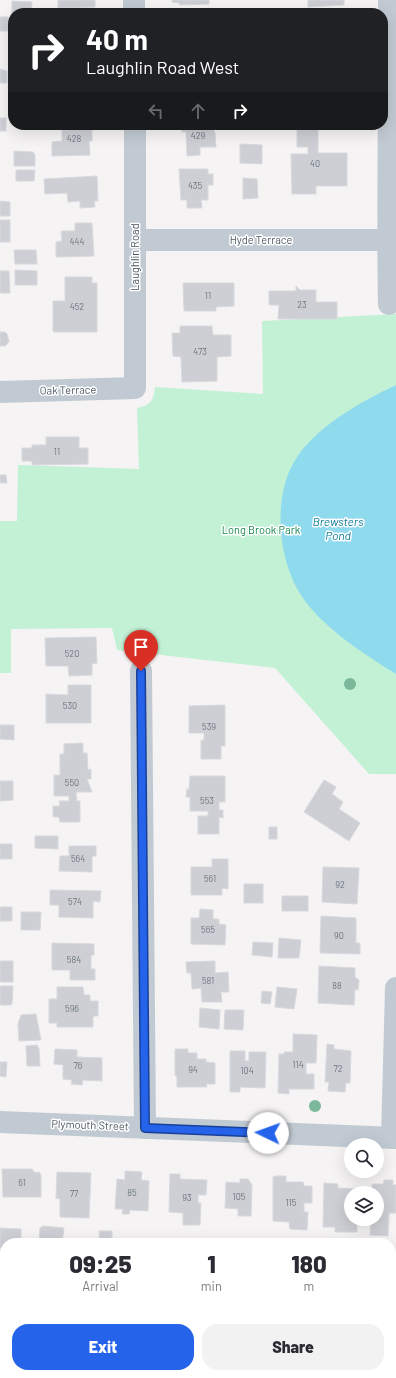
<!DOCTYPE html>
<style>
:root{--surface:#fff;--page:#f2f2f3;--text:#2b2b33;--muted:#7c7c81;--accent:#2563eb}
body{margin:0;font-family:Barlow,sans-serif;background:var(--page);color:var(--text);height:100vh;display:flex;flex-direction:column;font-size:15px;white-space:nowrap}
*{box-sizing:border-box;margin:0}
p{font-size:13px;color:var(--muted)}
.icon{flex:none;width:22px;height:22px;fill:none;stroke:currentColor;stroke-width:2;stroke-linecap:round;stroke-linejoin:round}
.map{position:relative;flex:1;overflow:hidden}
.side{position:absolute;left:0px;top:1238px;width:396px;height:140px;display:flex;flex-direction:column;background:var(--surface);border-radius:16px 16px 0 0;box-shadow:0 4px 16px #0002}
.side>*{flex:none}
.top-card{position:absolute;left:8px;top:8px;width:380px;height:122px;border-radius:16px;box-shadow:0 4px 16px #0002;background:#202124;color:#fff;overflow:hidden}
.buttons{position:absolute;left:344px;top:1138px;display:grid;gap:8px}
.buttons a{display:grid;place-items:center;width:40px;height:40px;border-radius:50%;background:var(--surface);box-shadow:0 4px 16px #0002;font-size:20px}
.pin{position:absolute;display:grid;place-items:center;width:34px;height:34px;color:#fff;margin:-41px -17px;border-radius:50% 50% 50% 0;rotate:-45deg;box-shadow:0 0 4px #0007}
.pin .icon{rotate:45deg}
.me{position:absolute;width:44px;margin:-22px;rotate:273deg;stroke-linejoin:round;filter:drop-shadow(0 0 3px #0008)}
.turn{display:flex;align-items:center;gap:14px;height:84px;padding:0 12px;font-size:18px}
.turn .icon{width:52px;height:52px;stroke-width:2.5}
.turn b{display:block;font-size:28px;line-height:34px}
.lanes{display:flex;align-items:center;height:38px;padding:0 12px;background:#0003;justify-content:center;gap:20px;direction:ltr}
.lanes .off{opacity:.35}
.eta{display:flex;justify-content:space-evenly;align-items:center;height:68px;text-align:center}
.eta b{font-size:24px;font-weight:800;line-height:28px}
.cta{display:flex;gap:8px;margin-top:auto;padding:8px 12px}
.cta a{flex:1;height:46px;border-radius:16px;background:var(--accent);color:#fff;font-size:16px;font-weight:800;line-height:46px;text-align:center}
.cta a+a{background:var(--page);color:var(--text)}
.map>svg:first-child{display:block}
.green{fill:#c3f1d5}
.water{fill:#90daee}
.building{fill:#cdcfd5;stroke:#d7d9de}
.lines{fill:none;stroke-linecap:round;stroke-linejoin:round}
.minor{stroke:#c1cad2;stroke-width:22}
.tree{fill:#7bb799}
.route-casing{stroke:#184099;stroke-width:10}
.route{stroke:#2563eb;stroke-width:7}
.labels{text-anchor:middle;stroke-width:3;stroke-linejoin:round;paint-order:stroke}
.number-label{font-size:9px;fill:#6b747e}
.street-label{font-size:11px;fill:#4a5661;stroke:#fff}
.park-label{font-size:11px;fill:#17864f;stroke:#fff}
.water-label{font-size:12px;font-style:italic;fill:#0c7c9b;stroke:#fff}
</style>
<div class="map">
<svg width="396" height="1378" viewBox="0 0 396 1378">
<rect width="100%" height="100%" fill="#f5f3f3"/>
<!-- green -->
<path class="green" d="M396 314V774H369L275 668 117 650 112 628 11 629V673H0V521H17L18 465 139 469 137 408C150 406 154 400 155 387L263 394 262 321Z"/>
<!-- water -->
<path class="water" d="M396 385V674C367 656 322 627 303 598 290 580 283 555 281 533 279 511 282 482 294 462 313 428 362 401 396 385Z"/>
<!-- building -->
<g class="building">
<polygon points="58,0 95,0 95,7 58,8"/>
<polygon points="172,0 209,0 209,4 180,5 179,3 172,2"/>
<polygon points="308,0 344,0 344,5 308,7"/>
<polygon points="12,1 32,2 31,13 12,14"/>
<rect x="0" y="17" width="8" height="14"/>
<polygon points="0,69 7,71 7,83 0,83"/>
<rect x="0" y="118" width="6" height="13"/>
<polygon points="62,125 92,125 92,141 89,141 90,155 52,156 52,142 62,141"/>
<polygon points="182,125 210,125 215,133 216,147 200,147 200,155 187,156 186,132 182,132"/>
<polygon points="297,125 318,125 318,153 347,153 347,186 316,186 316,194 292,194 291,154 308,154 308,147 297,147"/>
<polygon points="240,144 262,145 262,164 240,163"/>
<polygon points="14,151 33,152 35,155 35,166 14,166"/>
<polygon points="179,169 208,169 208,174 213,174 213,185 208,185 208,200 201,200 202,208 187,208 187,200 181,200"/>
<polygon points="16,170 35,170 34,181 16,181"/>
<polygon points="97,176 98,201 94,201 95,207 80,208 80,201 68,202 67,193 45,194 44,179"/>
<polygon points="243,178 257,179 258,198 243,199"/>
<polygon points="0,201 10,202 10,216 0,216"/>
<rect x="0" y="220" width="10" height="22"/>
<polygon points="75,223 92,223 94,256 56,257 56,242 62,241 61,231 75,231"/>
<polygon points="14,250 36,250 37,264 15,264"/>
<polygon points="15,270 37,271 37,285 15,285"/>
<polygon points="0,271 9,271 10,293 0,293"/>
<polygon points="65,277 92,277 92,283 97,283 97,332 54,332 53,331 53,301 65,301"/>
<polygon points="183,283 234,283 234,306 216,307 216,311 184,311"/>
<polygon points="296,286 300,290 316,290 316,302 337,302 337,319 278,319 279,305 269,305 269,291 296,291"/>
<polygon points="180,326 212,326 213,335 231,335 231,356 217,357 217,381 182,382 181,357 173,356 172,333 180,333"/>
<polygon points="0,332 5,332 7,334 9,342 5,346 0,346"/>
<polygon points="46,437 79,437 79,448 88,448 88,464 32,465 32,461 22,461 22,448 32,448 32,445 46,445"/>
<polygon points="0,475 6,475 7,483 0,483"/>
<polygon points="96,637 97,663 92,664 92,675 69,676 68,666 46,666 45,638"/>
<polygon points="68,685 91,685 91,723 46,723 46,694 68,695"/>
<polygon points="225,705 225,746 221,746 221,759 201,759 201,740 204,740 204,733 189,733 189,706"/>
<polygon points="0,725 14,725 14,740 0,739"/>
<polygon points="83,743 83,753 87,753 88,770 91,769 91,779 87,779 92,792 76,792 77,801 80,801 80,822 60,822 59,817 53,817 53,806 60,806 59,801 69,801 69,796 54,796 54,775 60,775 60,754 64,754 64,744"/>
<polygon points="190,776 225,776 225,802 219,802 219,810 223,810 223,818 219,817 219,834 198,834 198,816 208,816 208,811 190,811 190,797 186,797 187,789 189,790"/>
<polygon points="324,780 336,787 332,794 343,802 339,809 360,823 349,841 304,812"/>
<polygon points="0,781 13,781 13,800 0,801"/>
<rect x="269" y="827" width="8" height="12"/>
<polygon points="35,836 58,836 58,849 35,848"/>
<rect x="0" y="844" width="12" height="15"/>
<polygon points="69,846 96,846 96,856 92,856 92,872 59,871 60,856 69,856"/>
<polygon points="212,859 228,859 228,889 222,888 222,895 191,895 191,867 212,867"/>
<polygon points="323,867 359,868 357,904 322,902"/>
<rect x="244" y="884" width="19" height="19"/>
<polygon points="50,890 101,891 100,902 93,901 93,918 59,917 59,905 50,905"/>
<rect x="282" y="896" width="26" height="15"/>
<rect x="0" y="907" width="12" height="14"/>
<polygon points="200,909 213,910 213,919 219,919 219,924 226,925 225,945 191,944 191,918 199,918"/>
<polygon points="21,912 41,912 40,930 21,930"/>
<polygon points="321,916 356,918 356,943 360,943 360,954 320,953"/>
<polygon points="279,938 301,940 299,958 278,958"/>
<polygon points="253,942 273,943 272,957 252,955"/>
<polygon points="52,943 94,944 94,955 91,955 91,969 95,969 95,980 70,980 70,970 52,970"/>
<rect x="0" y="961" width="13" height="21"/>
<polygon points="215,961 215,973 228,972 229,992 221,992 222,1002 202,1002 201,988 192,989 191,973 187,973 186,962"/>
<polygon points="319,966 355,968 355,977 359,980 358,990 355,989 354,1005 318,1003"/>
<polygon points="0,986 13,986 12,1004 10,1005 0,1005"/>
<polygon points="57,987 83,987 84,995 90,995 90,1001 98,1001 98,1016 93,1016 93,1027 57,1027 57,1023 49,1023 49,999 57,999"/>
<polygon points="277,987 297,989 294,1009 275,1007"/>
<polygon points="262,991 272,992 270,1004 261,1003"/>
<polygon points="200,1008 220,1010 219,1029 199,1027"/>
<polygon points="225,1010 244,1010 243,1030 224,1029"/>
<polygon points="36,1014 41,1040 19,1041 18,1024 21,1015"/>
<polygon points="293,1034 317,1035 316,1063 306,1063 306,1074 314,1074 314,1089 289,1089 289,1094 278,1093 279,1054 284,1054 284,1052 293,1052"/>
<polygon points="327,1044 334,1045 334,1049 351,1051 350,1083 346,1083 345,1092 328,1091 329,1082 325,1082"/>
<polygon points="37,1045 39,1049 40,1066 27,1066 26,1046"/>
<polygon points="55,1049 77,1050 77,1057 102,1058 102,1081 83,1080 82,1085 71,1084 72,1080 63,1079 63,1065 54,1064"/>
<polygon points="175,1049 188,1049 188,1053 197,1053 197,1059 206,1059 206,1062 215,1063 215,1084 206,1084 207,1087 177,1087 177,1077 175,1075"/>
<polygon points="230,1051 245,1051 245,1061 249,1061 249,1052 266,1052 265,1088 240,1087 240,1092 230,1092"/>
<polygon points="0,1062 7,1062 6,1077 0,1076"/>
<polygon points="2,1169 32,1169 35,1173 39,1172 41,1175 41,1197 3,1197"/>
<polygon points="125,1171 142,1172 141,1180 149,1181 148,1211 130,1210 129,1214 122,1214 123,1209 115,1209 117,1179 125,1180"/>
<polygon points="57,1172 91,1173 89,1218 60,1217 60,1199 56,1198"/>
<polygon points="170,1174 180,1174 180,1179 207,1180 206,1195 198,1195 198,1203 201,1203 200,1225 183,1225 183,1213 169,1212"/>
<polygon points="275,1176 286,1176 286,1182 303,1182 304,1186 312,1186 312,1203 304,1203 304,1212 308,1212 307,1230 290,1229 289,1222 273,1221 273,1177"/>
<polygon points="240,1179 248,1179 252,1185 251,1216 238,1216 238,1209 225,1208 226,1182 240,1183"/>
<polygon points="384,1180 393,1180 393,1185 396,1185 396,1213 389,1213 388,1236 370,1235 371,1219 377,1219 377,1193 372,1193 372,1184 383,1184"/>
<polygon points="324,1183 338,1184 338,1188 358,1189 358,1193 351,1193 351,1219 357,1219 357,1232 335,1232 335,1227 323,1227"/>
<polygon points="43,1226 64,1228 62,1243 39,1243 40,1228"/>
<polygon points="0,1228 21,1229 21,1243 5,1243 5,1248 0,1248"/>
<polygon points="99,1231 112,1231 112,1243 100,1243"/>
<polygon points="0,1356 5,1356 5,1373 96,1373 96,1378 0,1378"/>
<rect x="104" y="1373" width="178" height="5"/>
<polygon points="320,1373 366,1373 366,1378 319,1378"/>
</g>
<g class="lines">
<!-- minor -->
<g class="minor">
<polyline points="134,0 134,13"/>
<path d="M389 0C390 101 387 202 389 304"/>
<polyline points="135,240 387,240"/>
<polyline points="0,392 135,388 135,125"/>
<polyline points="141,671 145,1128"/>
<polyline points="0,1122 396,1138"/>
<polyline points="392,1138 396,988"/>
</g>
</g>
<!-- trees -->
<g class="tree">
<circle cx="350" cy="684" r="6"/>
<circle cx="315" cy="1106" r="6"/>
</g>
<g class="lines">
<defs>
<polyline id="route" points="141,671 145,1128 268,1133"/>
</defs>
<!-- route casing -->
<use href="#route" class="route-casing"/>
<!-- route -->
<use href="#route" class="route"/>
</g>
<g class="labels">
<!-- number labels -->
<g class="number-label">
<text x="198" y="139">429</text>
<text x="74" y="142">428</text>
<text x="315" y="167">40</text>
<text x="195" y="189">435</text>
<text x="77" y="245">444</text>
<text x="208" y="299">11</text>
<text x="302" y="308">23</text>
<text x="77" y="310">452</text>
<text x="200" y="355">473</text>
<text x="57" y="455">11</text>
<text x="72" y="657">520</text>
<text x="70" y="709">530</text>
<text x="209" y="730">539</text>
<text x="72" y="786">550</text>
<text x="207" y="804">553</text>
<text x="78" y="862">564</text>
<text x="210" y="882">561</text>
<text x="340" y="888">92</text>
<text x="75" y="905">574</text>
<text x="208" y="933">565</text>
<text x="339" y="939">90</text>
<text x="74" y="963">584</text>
<text x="208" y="984">581</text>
<text x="337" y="989">88</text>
<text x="72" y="1012">596</text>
<text x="298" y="1068">114</text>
<text x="78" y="1069">76</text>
<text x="338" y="1072">72</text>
<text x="193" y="1073">94</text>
<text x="247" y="1074">104</text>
<text x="22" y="1186">61</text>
<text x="132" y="1196">85</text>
<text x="74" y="1197">77</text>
<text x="239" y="1200">105</text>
<text x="187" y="1201">93</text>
<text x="291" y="1206">115</text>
</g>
<!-- street labels -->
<g class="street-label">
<text x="261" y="244">Hyde Terrace</text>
<text transform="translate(135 257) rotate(-90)" y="4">Laughlin Road</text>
<text transform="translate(68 390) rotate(-1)" y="4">Oak Terrace</text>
<text transform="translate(90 1125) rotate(2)" y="4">Plymouth Street</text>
</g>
<!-- park labels -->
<g class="park-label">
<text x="261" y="534">Long Brook Park</text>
</g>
<!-- water labels -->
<g class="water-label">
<text x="338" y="526">Brewsters<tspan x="338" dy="14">Pond</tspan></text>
</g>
</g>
</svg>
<div class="buttons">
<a><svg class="icon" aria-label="search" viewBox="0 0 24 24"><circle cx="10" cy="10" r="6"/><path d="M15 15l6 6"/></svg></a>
<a><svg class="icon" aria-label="layers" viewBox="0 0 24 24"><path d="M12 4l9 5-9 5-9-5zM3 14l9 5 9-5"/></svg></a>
</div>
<div class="pin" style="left:141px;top:671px;background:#d93025"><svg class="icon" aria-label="arrive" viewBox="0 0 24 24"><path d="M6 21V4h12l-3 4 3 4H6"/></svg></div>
<svg class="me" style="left:268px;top:1133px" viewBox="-20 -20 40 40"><circle r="19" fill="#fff"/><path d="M0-13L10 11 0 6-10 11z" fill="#2563eb"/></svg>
<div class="top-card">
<div class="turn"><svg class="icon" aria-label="right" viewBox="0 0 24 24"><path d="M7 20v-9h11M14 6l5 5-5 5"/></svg><div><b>40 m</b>Laughlin Road West</div></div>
<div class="lanes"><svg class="icon off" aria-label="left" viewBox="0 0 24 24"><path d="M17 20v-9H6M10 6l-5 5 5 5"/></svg><svg class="icon off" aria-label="ahead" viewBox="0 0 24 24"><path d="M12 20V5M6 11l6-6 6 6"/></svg><svg class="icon" aria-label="right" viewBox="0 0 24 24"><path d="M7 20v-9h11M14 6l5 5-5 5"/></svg></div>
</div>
<section class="side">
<div class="eta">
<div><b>09:25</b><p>Arrival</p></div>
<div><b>1</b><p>min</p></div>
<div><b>180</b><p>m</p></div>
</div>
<div class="cta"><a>Exit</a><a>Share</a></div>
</section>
</div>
